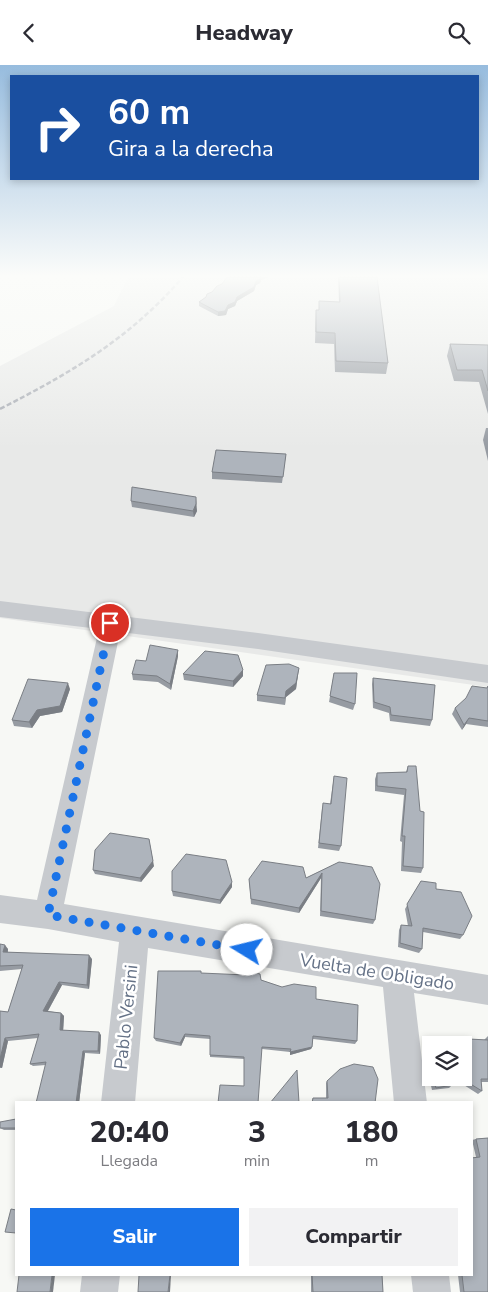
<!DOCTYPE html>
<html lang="es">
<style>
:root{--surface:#fff;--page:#f2f2f3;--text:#2b2b33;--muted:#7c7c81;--accent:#1a73e8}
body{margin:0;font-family:"Nunito Sans",sans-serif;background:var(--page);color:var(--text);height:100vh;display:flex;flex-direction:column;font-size:19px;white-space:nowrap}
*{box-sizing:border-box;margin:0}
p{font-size:16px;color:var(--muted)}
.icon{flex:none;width:28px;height:28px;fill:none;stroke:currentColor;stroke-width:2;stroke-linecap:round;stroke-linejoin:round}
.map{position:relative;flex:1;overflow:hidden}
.panel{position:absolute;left:15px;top:1036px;width:458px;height:175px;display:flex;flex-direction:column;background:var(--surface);border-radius:0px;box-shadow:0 2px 8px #0003}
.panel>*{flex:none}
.banner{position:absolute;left:10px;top:10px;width:469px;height:105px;border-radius:0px;box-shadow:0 2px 8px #0003;background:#1a4fa0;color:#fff;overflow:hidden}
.fabs{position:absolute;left:422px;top:971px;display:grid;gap:10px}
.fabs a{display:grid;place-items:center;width:50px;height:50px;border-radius:0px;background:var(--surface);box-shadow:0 2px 8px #0003;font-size:25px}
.pin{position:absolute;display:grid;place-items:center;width:42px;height:42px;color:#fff;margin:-21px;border:2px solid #fff;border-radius:50%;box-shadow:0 1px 5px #0007}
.me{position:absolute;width:55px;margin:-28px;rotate:279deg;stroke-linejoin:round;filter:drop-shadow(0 0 4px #0008)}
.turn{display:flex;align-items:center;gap:18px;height:105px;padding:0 15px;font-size:22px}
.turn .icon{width:65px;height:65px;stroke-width:2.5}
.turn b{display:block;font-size:35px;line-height:42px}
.eta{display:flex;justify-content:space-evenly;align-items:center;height:85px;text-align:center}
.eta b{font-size:30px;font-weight:800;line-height:35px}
.cta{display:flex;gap:10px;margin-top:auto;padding:10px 15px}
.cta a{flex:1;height:58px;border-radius:0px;background:var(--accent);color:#fff;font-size:20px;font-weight:800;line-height:58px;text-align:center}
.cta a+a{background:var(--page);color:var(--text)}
header{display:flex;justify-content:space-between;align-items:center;height:65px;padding:0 15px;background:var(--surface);font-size:22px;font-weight:800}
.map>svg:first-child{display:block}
.built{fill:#e8e9e8}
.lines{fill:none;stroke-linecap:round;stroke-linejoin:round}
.minor{fill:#c7cace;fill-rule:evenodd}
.rail{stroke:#a7abb3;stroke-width:2.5;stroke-dasharray:5 2.5;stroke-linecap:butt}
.wall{fill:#969ba2;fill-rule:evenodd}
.shaded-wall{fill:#7a7e84}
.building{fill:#aeb4bc;stroke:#7a7e84}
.route{stroke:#1a73e8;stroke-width:9;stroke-dasharray:0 16.2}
.labels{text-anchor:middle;stroke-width:5;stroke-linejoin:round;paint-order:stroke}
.near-street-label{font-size:18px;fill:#657287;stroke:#fff}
</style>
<header><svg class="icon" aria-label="back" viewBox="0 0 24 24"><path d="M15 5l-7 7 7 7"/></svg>Headway<svg class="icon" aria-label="search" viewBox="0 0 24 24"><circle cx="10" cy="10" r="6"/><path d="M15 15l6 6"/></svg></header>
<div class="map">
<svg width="488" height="1227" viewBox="0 0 488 1227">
<rect width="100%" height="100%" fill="#f7f8f5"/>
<!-- built -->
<polygon class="built" points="128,212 488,212 488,622 0,553 0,301 114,241"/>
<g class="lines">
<!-- minor -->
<g class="minor">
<polygon points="0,536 258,568 488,600 488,618 258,584 120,567 64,839 488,910 488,940 414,928 427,1038 394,1038 383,922 148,883 135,1038 101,1038 119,877 48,864 0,858 0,830 37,835 99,564 0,552"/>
<polygon points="82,1210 120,1210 118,1227 80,1227"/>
<polygon points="411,1210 449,1210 451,1227 413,1227"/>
</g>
<!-- rail -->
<path class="rail" d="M0 344C72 307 129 274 183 212"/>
</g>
<!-- wall -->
<g class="wall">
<polygon points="227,212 268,212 261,215 260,218 256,220 254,226 237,236 235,241 228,244 226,250 218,251 199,241 199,237 206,232 222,219"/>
<polygon points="338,212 377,212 388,298 386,309 335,307 334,279 315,278 316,245 319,245 319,236 339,237"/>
<polygon points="450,279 488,280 488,349 479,317 454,316 447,291"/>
<polygon points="486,363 488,363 488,396 483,375"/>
<polygon points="286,389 282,418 212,414 212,407"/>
<polygon points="131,436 197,446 194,452 132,442"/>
<polygon points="178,585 178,591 171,625 158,617 133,615 132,609 146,596"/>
<polygon points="334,608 355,639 353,645 329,637"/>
<polygon points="183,609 243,611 233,622 184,615"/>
<polygon points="298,609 296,624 286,632 285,640 257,636 257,630"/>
<polygon points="373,613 432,655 430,661 390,656 389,648 373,643 372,619"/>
<polygon points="488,621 488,662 466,659 462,665 452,649 455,643 487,623"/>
<polygon points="70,624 62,647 40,651 32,663 14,661 12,655"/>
<polygon points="408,701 423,803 421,808 401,806 402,777 400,776 404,730 375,726 375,714 377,708 406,707"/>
<polygon points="334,711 341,781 339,786 318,783 322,744 330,739"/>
<polygon points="339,797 375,855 373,859 320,851 321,813 299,848 251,839 249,814 306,813"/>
<polygon points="154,801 141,817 95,809 93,805"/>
<polygon points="421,816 436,824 463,870 460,874 423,867 422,884 419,888 398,882 399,865 401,860 408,861 405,844"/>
<polygon points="232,822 220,839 173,831 172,826"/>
<polygon points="0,879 8,884 8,887 92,894 89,924 62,920 48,946 61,948 64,951 63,965 101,970 100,989 85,988 79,1038 36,1038 46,1000 33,1001 30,999 38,973 8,976 2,1003 0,1003 0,946 8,947 22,904 0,906"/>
<polygon points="201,908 261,915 316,934 357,976 355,979 313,974 312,982 311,984 290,990 290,987 262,984 244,1021 244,994 210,992 210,974 185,972 181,981 156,976 154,973"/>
<path d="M488 971V1017H481L482 1026 478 1029 456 1015 452 1020 449 1023 432 1025 424 991 428 975 430 972 484 975ZM431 980 464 1012H431Z"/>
<polygon points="327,1016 375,1038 311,1038 313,1033 326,1033 326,1018"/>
<polygon points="16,1054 16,1065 4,1065 0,1063"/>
<polygon points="488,1073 488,1227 460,1227 458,1210 471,1210 476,1092 472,1075 476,1074"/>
<polygon points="311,1210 382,1210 383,1227 311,1227"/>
</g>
<!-- shaded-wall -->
<g class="shaded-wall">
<polygon points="261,212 268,212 261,215 260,218 256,220 254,226 237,236 235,241 228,244 226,250 218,251 218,247 228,240"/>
<polygon points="196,432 197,446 194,452 193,446"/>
<polygon points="178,585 178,591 171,625 170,619"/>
<polygon points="299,603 296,624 286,632 285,640 286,626"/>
<polygon points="243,605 243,611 233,622 233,616"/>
<polygon points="68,618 70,624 62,647 40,651 32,663 29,657 37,645"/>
<polygon points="469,653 466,659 462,665 464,660"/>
<polygon points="149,774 154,801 141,817 140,813"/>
<polygon points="322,808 321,813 299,848 299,843"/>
<polygon points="232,817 232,822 220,839 220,835"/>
<polygon points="5,880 8,884 7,891 3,887"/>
<polygon points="89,890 92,894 89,924 87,920"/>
<polygon points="59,917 62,920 46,949 43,946"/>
<polygon points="61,948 64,951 63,968 60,965"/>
<polygon points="99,967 101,970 100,989 98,986"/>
<polygon points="185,969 185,972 181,981 180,978"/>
<polygon points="5,973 8,976 2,1003 0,1002 0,994"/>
<polygon points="312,982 311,984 290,990 290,987"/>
<polygon points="83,986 85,988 79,1038 76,1038"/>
<polygon points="52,1210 55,1210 53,1227 50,1227"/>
<polygon points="170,1210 171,1210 170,1227 168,1227"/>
</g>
<!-- building -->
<g class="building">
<polygon points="227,212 261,212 260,214 256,216 254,222 237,232 235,237 228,240 225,246 218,247 199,237 206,232 207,229 212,227 217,221 222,219"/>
<polygon points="339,212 377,212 388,298 336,296 335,268 316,267 316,245 319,245 319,236 340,237"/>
<polygon points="450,279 488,280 488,326 482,305 457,305"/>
<polygon points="216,385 286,389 283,412 212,407"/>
<polygon points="132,422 196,432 196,439 193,446 131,436"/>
<polygon points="150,580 178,585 170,619 157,611 132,609 136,595 146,596"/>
<polygon points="205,586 238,590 243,605 233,616 183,609"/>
<polygon points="289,599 299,603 296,618 286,626 285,633 257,630 266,600"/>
<polygon points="334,608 357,608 355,639 330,631"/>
<polygon points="373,613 435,620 432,655 391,650 390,642 374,637"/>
<polygon points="28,614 68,618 60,641 37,645 29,657 12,655"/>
<polygon points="472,621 487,623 488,621 488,656 469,653 464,660 455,643 466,633"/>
<polygon points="408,701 416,701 420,746 424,747 423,803 403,801 405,771 402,771 406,724 377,721 377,708 407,707"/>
<polygon points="334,711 347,713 341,781 319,778 323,738 331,739"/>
<polygon points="110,768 149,774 153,796 140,813 93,805 95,785"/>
<polygon points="186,789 226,795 232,817 220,835 172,826 172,806"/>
<polygon points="262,796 303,802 306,813 339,797 372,802 380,819 375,855 321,846 322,808 299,843 251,834 249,814"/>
<polygon points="421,816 436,818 436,824 461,827 472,851 463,870 423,863 422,884 400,878 401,860 412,861 407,839"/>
<polygon points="0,879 5,880 3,887 89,890 87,920 59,917 43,946 61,948 60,965 99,967 98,986 83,986 76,1038 36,1038 46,997 30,999 39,969 5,973 0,994 0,946 8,947 23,900 0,901"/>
<polygon points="246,905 260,909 261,915 282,922 294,919 316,922 316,934 358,940 357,976 313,971 312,982 290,987 291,984 262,982 258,1038 218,1038 220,1020 244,1021 244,992 210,990 210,971 185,969 180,978 154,973 158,906 201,906 201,908 246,910"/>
<polygon points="430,972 488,975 488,1014 481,1014 482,1026 459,1012 464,1012 464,980 431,980 431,1006 427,988"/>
<polygon points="354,999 373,1002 378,1014 375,1038 312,1038 313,1033 328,1033 327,1016 340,1004"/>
<polygon points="297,1005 299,1038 270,1038"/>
<polygon points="433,1012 457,1012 452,1020 436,1023"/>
<polygon points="16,1054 16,1063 0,1063 0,1057"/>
<polygon points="488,1073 488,1227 464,1227 462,1210 471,1210 471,1093 480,1092 476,1074"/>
<polygon points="11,1144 16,1145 16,1168 5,1167"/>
<polygon points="19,1210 52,1210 50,1227 17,1227"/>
<polygon points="139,1210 170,1210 168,1227 138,1227"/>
<polygon points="312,1210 382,1210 383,1227 313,1227"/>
</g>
<!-- sky -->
<linearGradient id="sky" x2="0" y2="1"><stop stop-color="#97bcde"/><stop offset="0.55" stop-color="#fbfcfa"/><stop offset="1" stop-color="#fbfcfa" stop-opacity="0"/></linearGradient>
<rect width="488" height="384" fill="url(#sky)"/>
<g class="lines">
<!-- route -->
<polyline class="route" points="110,558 48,850 247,885"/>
</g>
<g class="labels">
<!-- near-street labels -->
<g class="near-street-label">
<text transform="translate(377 907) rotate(9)" y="6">Vuelta de Obligado</text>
<text transform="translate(126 952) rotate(-84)" y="6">Pablo Versini</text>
</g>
</g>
</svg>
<div class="fabs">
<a><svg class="icon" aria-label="layers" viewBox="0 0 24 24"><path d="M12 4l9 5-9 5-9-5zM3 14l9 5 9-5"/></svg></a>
</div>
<div class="pin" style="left:110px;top:558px;background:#d93025"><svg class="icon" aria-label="arrive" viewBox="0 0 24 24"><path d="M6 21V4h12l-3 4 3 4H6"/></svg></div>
<svg class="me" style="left:247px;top:885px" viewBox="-20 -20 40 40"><circle r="19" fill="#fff"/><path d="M0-13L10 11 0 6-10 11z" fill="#1a73e8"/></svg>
<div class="banner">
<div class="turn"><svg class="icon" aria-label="right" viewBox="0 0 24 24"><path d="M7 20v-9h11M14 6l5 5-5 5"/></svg><div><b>60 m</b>Gira a la derecha</div></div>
</div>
<section class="panel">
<div class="eta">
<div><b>20:40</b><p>Llegada</p></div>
<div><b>3</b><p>min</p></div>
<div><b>180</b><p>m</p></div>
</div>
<div class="cta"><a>Salir</a><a>Compartir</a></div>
</section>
</div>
